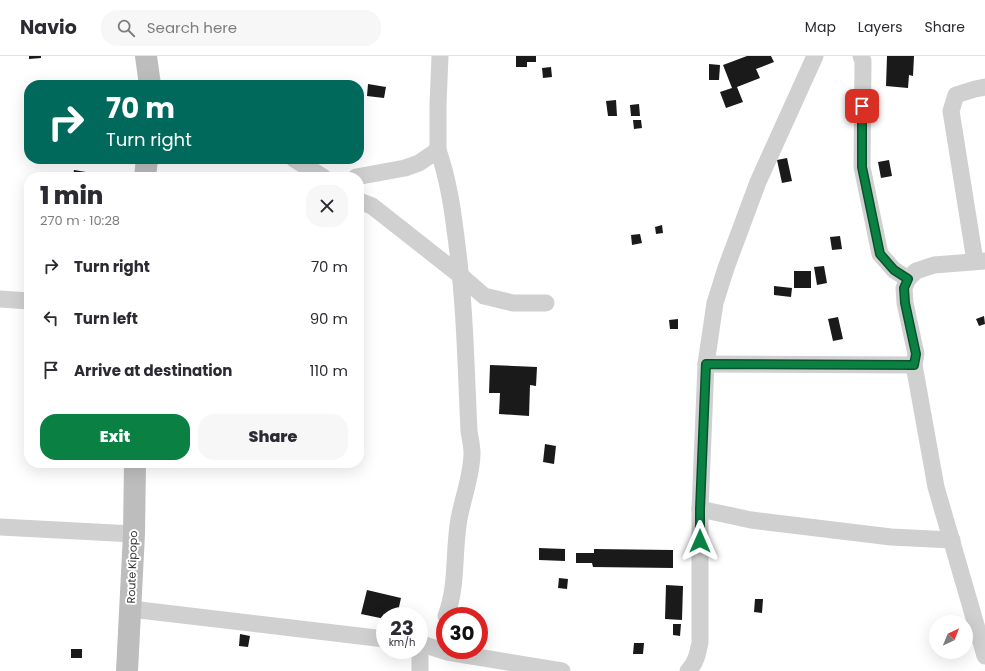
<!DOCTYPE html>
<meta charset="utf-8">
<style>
:root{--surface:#fff;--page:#f7f7f7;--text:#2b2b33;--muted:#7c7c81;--line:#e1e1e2;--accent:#0b8043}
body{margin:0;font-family:Poppins,sans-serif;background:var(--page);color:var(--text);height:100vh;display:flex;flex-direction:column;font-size:15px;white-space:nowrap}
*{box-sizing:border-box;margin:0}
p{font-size:13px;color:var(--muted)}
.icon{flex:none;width:22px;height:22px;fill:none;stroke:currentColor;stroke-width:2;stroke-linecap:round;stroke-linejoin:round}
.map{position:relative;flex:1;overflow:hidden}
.side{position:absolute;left:24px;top:116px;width:340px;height:296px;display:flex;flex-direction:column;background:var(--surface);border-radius:16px;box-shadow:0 4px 16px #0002}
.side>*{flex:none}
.banner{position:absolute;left:24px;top:24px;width:340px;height:84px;border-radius:16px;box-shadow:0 4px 16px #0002;background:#00695c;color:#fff;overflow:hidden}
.needle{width:26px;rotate:43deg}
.fabs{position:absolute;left:929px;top:559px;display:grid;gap:8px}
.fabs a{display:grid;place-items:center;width:44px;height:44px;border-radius:50%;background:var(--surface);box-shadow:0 4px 16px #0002;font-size:20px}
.speed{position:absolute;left:376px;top:551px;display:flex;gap:8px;font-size:20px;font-weight:700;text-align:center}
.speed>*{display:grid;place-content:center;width:52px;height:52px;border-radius:50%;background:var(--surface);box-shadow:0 4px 16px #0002;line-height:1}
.speed small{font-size:10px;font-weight:400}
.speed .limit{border:6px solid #d22;background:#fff;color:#111}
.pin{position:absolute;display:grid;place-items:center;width:34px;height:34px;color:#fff;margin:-17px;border-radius:8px;box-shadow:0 2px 6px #0006}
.me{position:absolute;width:44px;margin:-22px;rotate:0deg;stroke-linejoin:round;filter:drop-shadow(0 0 3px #0008)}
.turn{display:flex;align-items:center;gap:14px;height:84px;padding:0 16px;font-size:18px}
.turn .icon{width:52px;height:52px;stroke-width:2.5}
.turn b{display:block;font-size:28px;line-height:34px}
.round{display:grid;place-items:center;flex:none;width:42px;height:42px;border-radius:16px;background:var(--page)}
.overview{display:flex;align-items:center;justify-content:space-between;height:68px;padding:0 16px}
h1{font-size:24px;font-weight:800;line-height:30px}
.button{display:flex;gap:8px;margin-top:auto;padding:8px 16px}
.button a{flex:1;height:46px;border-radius:16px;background:var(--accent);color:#fff;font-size:16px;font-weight:800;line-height:46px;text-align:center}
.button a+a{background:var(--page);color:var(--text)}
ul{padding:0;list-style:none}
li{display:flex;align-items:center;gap:12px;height:52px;padding:0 16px}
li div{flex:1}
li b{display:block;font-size:15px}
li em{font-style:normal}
header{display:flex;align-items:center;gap:24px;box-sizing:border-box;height:56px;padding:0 20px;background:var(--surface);border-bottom:1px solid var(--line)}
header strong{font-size:19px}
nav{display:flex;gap:22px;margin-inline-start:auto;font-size:14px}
.search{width:280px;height:36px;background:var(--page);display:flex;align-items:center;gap:10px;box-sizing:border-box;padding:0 14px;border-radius:16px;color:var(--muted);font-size:15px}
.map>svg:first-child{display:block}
.building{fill:#1a1a1a}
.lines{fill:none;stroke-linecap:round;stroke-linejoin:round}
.minor{stroke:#d0d0d0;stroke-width:17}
.secondary{stroke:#bdbdbd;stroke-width:22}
.route-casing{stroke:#07532c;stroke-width:10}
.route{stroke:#0b8043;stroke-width:7}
.labels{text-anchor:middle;stroke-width:4;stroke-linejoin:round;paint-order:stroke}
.street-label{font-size:11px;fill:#333;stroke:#fff}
</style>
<header>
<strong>Navio</strong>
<div class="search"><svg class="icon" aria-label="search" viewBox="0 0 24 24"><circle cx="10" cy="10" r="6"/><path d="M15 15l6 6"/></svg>Search here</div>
<nav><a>Map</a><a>Layers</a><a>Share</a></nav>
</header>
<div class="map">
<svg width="985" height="615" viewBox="0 0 985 615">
<rect width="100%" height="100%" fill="#fff"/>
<!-- building -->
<g class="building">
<polygon points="29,0 41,0 41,2 29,3"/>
<polygon points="516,0 536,0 536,6 527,6 527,11 516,11"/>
<polygon points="747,0 771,0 774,6 756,13 760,22 737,31 743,46 726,52 720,36 732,32 723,9"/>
<polygon points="887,0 914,0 913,20 909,19 908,32 886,30"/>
<polygon points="709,8 720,9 719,24 709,24"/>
<polygon points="551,11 552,21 543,22 542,12"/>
<polygon points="368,28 386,31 384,42 367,40"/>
<polygon points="616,44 617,60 608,60 606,45"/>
<polygon points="639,48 640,60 631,60 630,49"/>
<polygon points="633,64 641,64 642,72 634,73"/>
<polygon points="787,102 792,125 782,127 777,104"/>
<polygon points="889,104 892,120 881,122 878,106"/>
<polygon points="74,114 86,116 86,121 73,121"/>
<polygon points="662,169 663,177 656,178 655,171"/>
<polygon points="640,178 642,187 632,189 631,179"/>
<polygon points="840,180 842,193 832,194 830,181"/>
<polygon points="824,210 827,227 817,229 814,211"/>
<rect x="794" y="215" width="17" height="17"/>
<polygon points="774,230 792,232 791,241 774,239"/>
<polygon points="984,260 985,268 979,270 976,263"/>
<polygon points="838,261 843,283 833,285 828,263"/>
<polygon points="678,263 678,273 670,273 669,264"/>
<polygon points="490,309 537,311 536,330 530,329 529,360 499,358 500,337 489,337"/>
<polygon points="545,388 556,390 554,408 543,406"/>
<polygon points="539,492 565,493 565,505 539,504"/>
<polygon points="594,493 673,494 673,512 593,511 592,507 576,507 576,497 594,497"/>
<polygon points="559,522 568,523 567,533 558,532"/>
<polygon points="666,529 683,530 682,564 665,563"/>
<polygon points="367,534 401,542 397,560 385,560 385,563 361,558"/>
<polygon points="755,543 763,543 762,557 754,556"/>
<polygon points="673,568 681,568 680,580 673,579"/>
<polygon points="240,578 250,580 248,591 239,590"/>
<polygon points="634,587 644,587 643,598 633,598"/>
<rect x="71" y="593" width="11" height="9"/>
</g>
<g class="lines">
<!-- minor -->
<g class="minor">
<polyline points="861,0 863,5 862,111 880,198 894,214 908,223"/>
<polyline points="438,94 438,49 440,0"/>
<polyline points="294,103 323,121"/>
<path d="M356 121 405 112 419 107 438 94C449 125 453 157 457 189 465 251 466 313 469 375 470 382 472 390 472 397 472 419 463 441 459 463 453 496 458 529 446 560"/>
<polyline points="359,145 372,150 461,220 484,240 513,247 546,247"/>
<polyline points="975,205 951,55 956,39 975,33 985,31"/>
<polyline points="985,205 934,209 916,215 908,223 904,232 905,247 916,298 914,309 936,431 985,600"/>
<polyline points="0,243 29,245"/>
<polyline points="706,308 914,309"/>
<polyline points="700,453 751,464 891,481 952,484"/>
<polyline points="0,471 134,478"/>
<polyline points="131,553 385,583"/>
<polyline points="419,587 447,596 562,615"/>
<polyline points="420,587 420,615"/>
<path d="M688 615C696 607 698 597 700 586V453L706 308 715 247 726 212 758 126 815 0"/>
</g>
<!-- secondary -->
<g class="secondary">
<polyline points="146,0 150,29"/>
<polyline points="145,121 147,103"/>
<polyline points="127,615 134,478 135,407"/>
</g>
</g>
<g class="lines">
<defs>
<polyline id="route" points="700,485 700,453 706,308 914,309 916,298 905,247 904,232 908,223 894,214 880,198 862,111 862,50"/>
</defs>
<!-- route casing -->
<use href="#route" class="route-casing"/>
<!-- route -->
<use href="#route" class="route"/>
</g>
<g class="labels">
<!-- street labels -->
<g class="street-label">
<text transform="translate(132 511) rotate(-88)" y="4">Route Kipopo</text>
</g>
</g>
</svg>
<div class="fabs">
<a><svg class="needle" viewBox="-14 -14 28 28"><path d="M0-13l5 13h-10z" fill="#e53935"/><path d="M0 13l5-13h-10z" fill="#7c7c81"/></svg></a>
</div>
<div class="speed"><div>23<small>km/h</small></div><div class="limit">30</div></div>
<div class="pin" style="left:862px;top:50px;background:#d93025"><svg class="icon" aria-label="arrive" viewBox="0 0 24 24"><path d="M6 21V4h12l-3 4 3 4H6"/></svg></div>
<svg class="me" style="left:700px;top:485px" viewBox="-20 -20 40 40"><path d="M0-17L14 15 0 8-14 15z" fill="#0b8043" stroke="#fff" stroke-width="4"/></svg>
<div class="banner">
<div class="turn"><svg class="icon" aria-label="right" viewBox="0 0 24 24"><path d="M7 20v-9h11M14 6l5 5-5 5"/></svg><div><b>70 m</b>Turn right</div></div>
</div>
<section class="side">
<div class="overview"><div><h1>1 min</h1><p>270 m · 10:28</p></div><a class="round"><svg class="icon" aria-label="close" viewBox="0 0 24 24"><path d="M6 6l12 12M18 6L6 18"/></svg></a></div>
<ul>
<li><svg class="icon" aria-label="right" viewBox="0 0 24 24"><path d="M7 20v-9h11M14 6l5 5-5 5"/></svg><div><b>Turn right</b></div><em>70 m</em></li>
<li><svg class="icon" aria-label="left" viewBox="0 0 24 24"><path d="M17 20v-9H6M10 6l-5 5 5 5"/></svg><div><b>Turn left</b></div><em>90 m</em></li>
<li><svg class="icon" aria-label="arrive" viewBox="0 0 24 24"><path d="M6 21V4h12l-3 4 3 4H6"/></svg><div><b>Arrive at destination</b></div><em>110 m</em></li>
</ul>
<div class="button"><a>Exit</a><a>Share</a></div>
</section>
</div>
